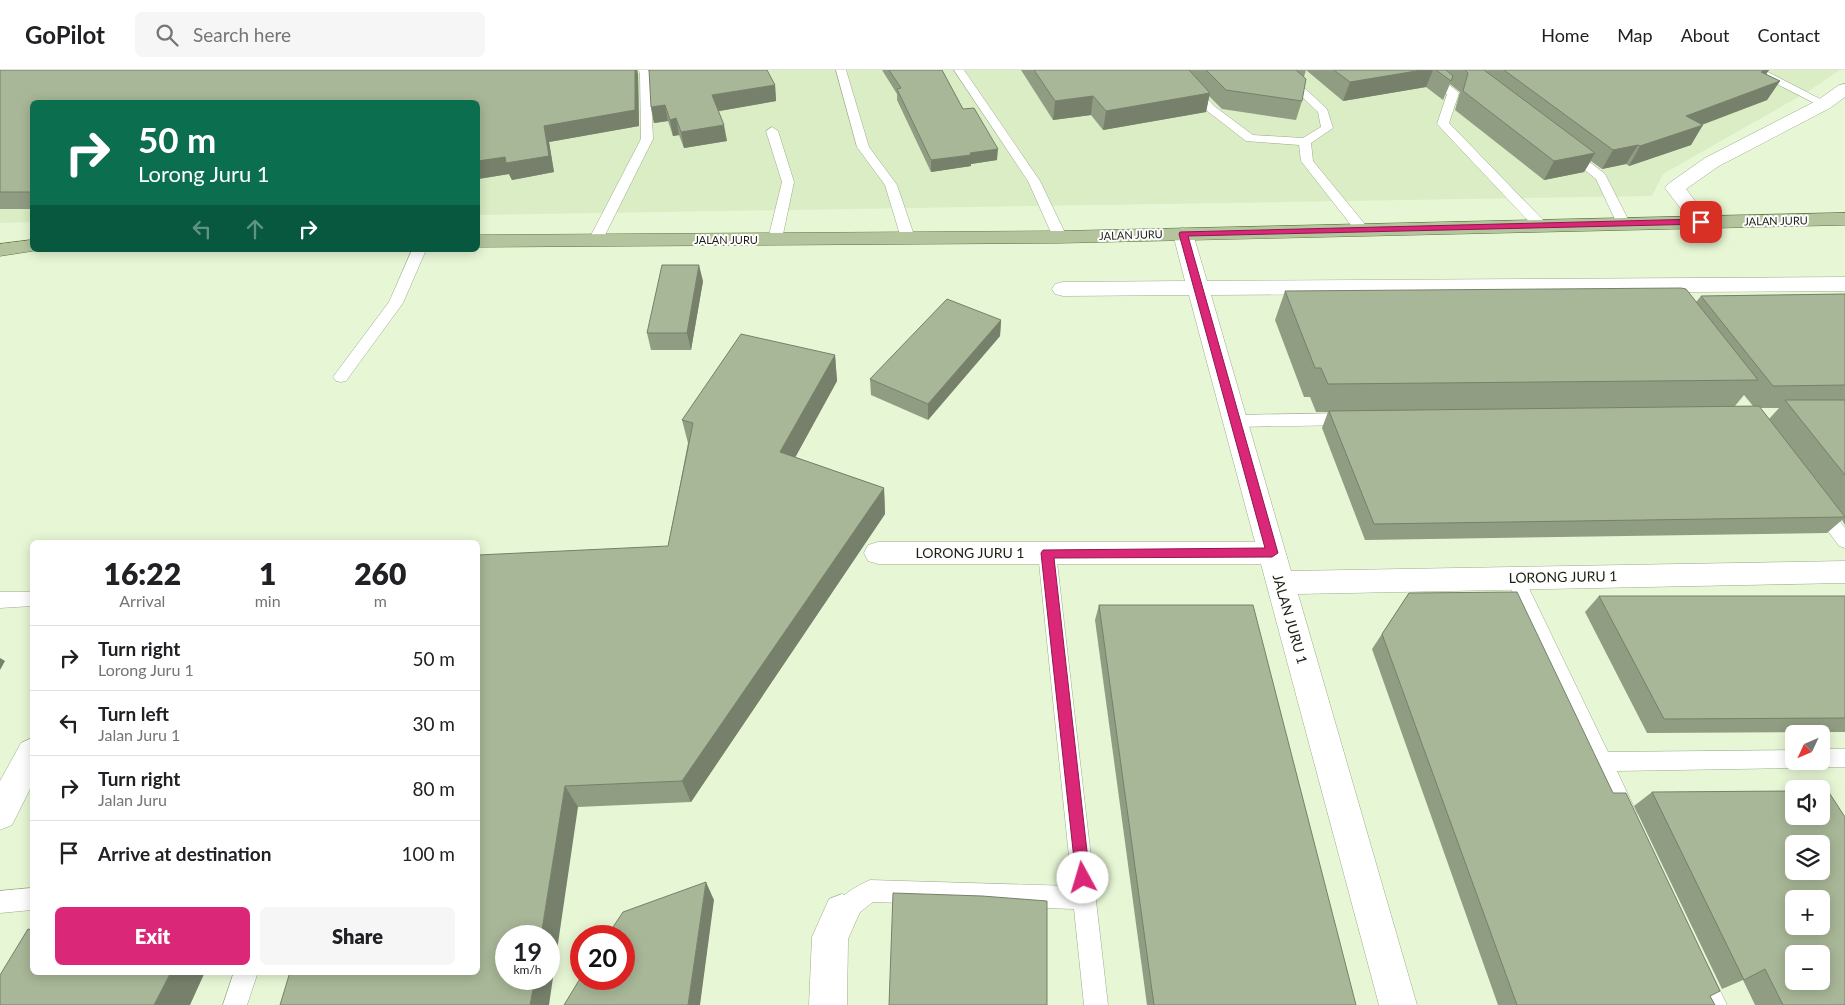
<!DOCTYPE html>
<meta charset="utf-8">
<style>
:root{--surface:#fff;--page:#f6f6f6;--text:#202124;--muted:#757577;--line:#e0e0e0;--accent:#db2777}
body{margin:0;font-family:Lato,sans-serif;background:var(--page);color:var(--text);height:100vh;display:flex;flex-direction:column;font-size:19px;white-space:nowrap}
*{box-sizing:border-box;margin:0}
p{font-size:16px;color:var(--muted)}
.icon{flex:none;width:28px;height:28px;fill:none;stroke:currentColor;stroke-width:2;stroke-linecap:round;stroke-linejoin:round}
.map{position:relative;flex:1;overflow:hidden}
.side{position:absolute;left:30px;top:470px;width:450px;height:435px;display:flex;flex-direction:column;background:var(--surface);border-radius:8px;box-shadow:0 2px 12px #0003}
.side>*{flex:none}
.guide{position:absolute;left:30px;top:30px;width:450px;height:152px;border-radius:8px;box-shadow:0 2px 12px #0003;background:#0b6e4f;color:#fff;overflow:hidden}
.needle{width:32px;rotate:226deg}
.controls{position:absolute;left:1785px;top:655px;display:grid;gap:10px}
.controls a{display:grid;place-items:center;width:45px;height:45px;border-radius:8px;background:var(--surface);box-shadow:0 2px 12px #0003;font-size:25px}
.speed{position:absolute;left:495px;top:855px;display:flex;gap:10px;font-size:25px;font-weight:700;text-align:center}
.speed>*{display:grid;place-content:center;width:65px;height:65px;border-radius:50%;background:var(--surface);box-shadow:0 2px 12px #0003;line-height:1}
.speed small{font-size:12px;font-weight:400}
.speed .limit{border:8px solid #d22;background:#fff;color:#111}
.pin{position:absolute;display:grid;place-items:center;width:42px;height:42px;color:#fff;margin:-21px;border-radius:10px;box-shadow:0 2px 8px #0006}
.me{position:absolute;width:55px;margin:-28px;rotate:354deg;stroke-linejoin:round;filter:drop-shadow(0 0 4px #0008)}
.turn{display:flex;align-items:center;gap:18px;height:105px;padding:0 25px;font-size:22px}
.turn .icon{width:65px;height:65px;stroke-width:2.5}
.turn b{display:block;font-size:35px;line-height:42px}
.lanes{display:flex;align-items:center;height:48px;padding:0 25px;background:#0003;justify-content:center;gap:25px;direction:ltr}
.lanes .off{opacity:.35}
.eta{display:flex;justify-content:space-evenly;align-items:center;height:85px;text-align:center}
.eta b{font-size:30px;font-weight:800;line-height:35px}
.action{display:flex;gap:10px;margin-top:auto;padding:10px 25px}
.action a{flex:1;height:58px;border-radius:8px;background:var(--accent);color:#fff;font-size:20px;font-weight:800;line-height:58px;text-align:center}
.action a+a{background:var(--page);color:var(--text)}
ul{padding:0;list-style:none}
li{display:flex;align-items:center;gap:15px;height:65px;padding:0 25px;border-top:1px solid var(--line)}
li div{flex:1}
li b{display:block;font-size:19px}
li em{font-style:normal}
header{display:flex;align-items:center;gap:30px;box-sizing:border-box;height:70px;padding:0 25px;background:var(--surface);border-bottom:1px solid var(--line)}
header strong{font-size:24px}
nav{display:flex;gap:28px;margin-inline-start:auto;font-size:18px}
.search{width:350px;height:45px;background:var(--page);display:flex;align-items:center;gap:12px;box-sizing:border-box;padding:0 18px;border-radius:8px;color:var(--muted);font-size:19px}
.map>svg:first-child{display:block}
.built{fill:#daedc4}
.lines{fill:none;stroke-linecap:round;stroke-linejoin:round}
.lane-casing{stroke:#9cab8b;stroke-width:1}
.street-casing{stroke:#9cab8b;stroke-width:1}
.primary-casing{stroke:#5e7342;stroke-width:1}
.lane{fill:#fff;fill-rule:evenodd}
.street{fill:#fff;fill-rule:evenodd}
.primary{fill:#b4c59d;fill-rule:evenodd}
.wall{fill:#909d82;fill-rule:evenodd}
.shaded-wall{fill:#76806a}
.building{fill:#a8b797;stroke:#76806a;fill-rule:evenodd}
.route{fill:#db2777;stroke:#8e194d}
.labels{text-anchor:middle;stroke-width:4;stroke-linejoin:round;paint-order:stroke}
.far-street-label{font-size:11px;fill:#1a2013;stroke:#fefefe}
.street-label{font-size:14px;fill:#1a2013;stroke:#fefefe}
</style>
<header>
<strong>GoPilot</strong>
<div class="search"><svg class="icon" aria-label="search" viewBox="0 0 24 24"><circle cx="10" cy="10" r="6"/><path d="M15 15l6 6"/></svg>Search here</div>
<nav><a>Home</a><a>Map</a><a>About</a><a>Contact</a></nav>
</header>
<div class="map">
<svg width="1845" height="935" viewBox="0 0 1845 935">
<rect width="100%" height="100%" fill="#e7f7d5"/>
<!-- built -->
<polygon class="built" points="0,0 1840,0 1809,21 1663,104 1652,126 478,145 478,32 32,32 32,152 0,153"/>
<g class="lines">
<defs>
<g id="lane">
<polygon points="638,0 648,0 650,3 653,69 602,171 595,175 590,174 588,171 641,69 640,3"/>
<polygon points="836,0 846,0 869,77 897,115 915,168 913,171 908,172 901,168 885,115 857,77"/>
<polygon points="954,0 964,0 1040,111 1067,167 1065,170 1060,171 1053,167 1028,111"/>
<polygon points="1171,0 1182,0 1214,36 1253,65 1303,68 1321,57 1318,42 1274,0 1285,0 1327,39 1333,58 1311,73 1313,91 1368,158 1370,161 1368,164 1358,164 1301,91 1299,75 1246,71 1206,40"/>
<polygon points="1418,0 1430,0 1457,21 1459,23 1449,53 1546,153 1548,156 1546,159 1536,159 1439,56 1437,54 1447,24"/>
<polygon points="1750,0 1764,0 1830,34 1828,36 1820,36"/>
<polygon points="772,57 778,61 794,112 782,169 775,173 768,169 782,112 766,61"/>
<polygon points="1570,79 1574,80 1605,104 1631,155 1629,158 1619,158 1596,109 1564,83"/>
<polygon points="412,180 426,180 403,233 346,311 341,312 336,311 333,307 336,303 389,232"/>
<polygon points="1347,343 1353,345 1355,349 1353,353 1347,355 1235,357 1229,355 1227,351 1229,347 1235,345"/>
<polygon points="1821,433 1827,434 1845,458 1845,478 1839,476 1812,439 1815,434"/>
<path d="M1047 476 1053 478 1056 483 1108 935H1084L1074 839 873 832 850 850 842 853 834 850 831 842C836 828 856 816 870 810L1072 816 1038 483 1041 478Z"/>
<polygon points="1515,501 1521,503 1524,508 1608,682 1794,680 1794,691 1803,691 1801,696 1794,698 1617,701 1637,744 1634,751 1626,754 1618,751 1506,508 1509,503"/>
<polygon points="0,522 32,522 32,536 0,538"/>
<polygon points="1821,679 1845,679 1845,697 1821,697 1814,695 1812,691 1821,691"/>
<polygon points="32,818 32,840 0,843 0,821"/>
<polygon points="1700,892 1708,896 1727,935 1702,935 1688,904 1692,896"/>
<polygon points="234,902 258,902 247,935 223,935"/>
</g>
<g id="street">
<polygon points="1845,14 1845,27 1830,38 1719,96 1686,119 1711,152 1708,156 1701,158 1694,156 1665,118 1668,114 1705,88 1818,30 1839,15"/>
<polygon points="1183,158 1190,160 1193,164 1207,211 1845,207 1845,221 1211,225 1291,501 1845,491 1845,513 1298,524 1417,935 1379,935 1261,494 878,494 868,491 864,483 868,475 878,472 1255,472 1189,225 1063,226 1055,224 1052,219 1055,214 1063,212 1185,211 1173,164 1176,160"/>
<polygon points="32,668 32,715 12,755 0,760 0,711 21,673"/>
<polygon points="842,824 855,829 860,842 848,869 847,935 809,935 812,867 829,829"/>
</g>
<g id="primary">
<polygon points="1845,143 1845,155 1060,173 478,177 478,165 1060,161"/>
<polygon points="32,170 32,180 39,180 0,186 0,174"/>
</g>
</defs>
<!-- lane casing -->
<use href="#lane" class="lane-casing"/>
<!-- street casing -->
<use href="#street" class="street-casing"/>
<!-- primary casing -->
<use href="#primary" class="primary-casing"/>
<!-- lane -->
<use href="#lane" class="lane"/>
<!-- street -->
<use href="#street" class="street"/>
<!-- primary -->
<use href="#primary" class="primary"/>
</g>
<!-- wall -->
<g class="wall">
<polygon points="0,0 638,4 639,56 549,72 554,102 512,110 509,104 478,109 478,32 32,32 32,139 0,139"/>
<polygon points="882,0 942,0 963,39 997,90 971,94 971,96 931,102 897,30 897,24"/>
<polygon points="1021,0 1769,0 1766,4 1780,11 1767,30 1702,55 1691,75 1629,96 1626,94 1602,99 1591,91 1584,102 1544,110 1455,40 1460,22 1450,14 1443,30 1426,17 1343,31 1306,0 1304,7 1302,31 1296,50 1222,39 1209,26 1206,42 1103,60 1091,45 1053,50"/>
<polygon points="775,15 776,31 718,41 727,71 684,78 679,65 673,66 668,51 654,53 651,37"/>
<polygon points="703,211 691,280 651,280 647,263"/>
<path d="M1285 221 1696 232 1701 226 1845 224V455L1842 450 1827 463 1365 470 1322 358 1328 342H1316L1310 327H1304L1275 250ZM1744 325 1753 336H1735ZM1760 338H1779L1769 349Z"/>
<polygon points="1001,250 1000,266 928,350 871,325 870,309"/>
<polygon points="835,285 837,311 795,387 884,418 885,444 691,732 578,737 280,935 668,476 688,373 682,350"/>
<polygon points="1409,523 1710,926 1715,935 1498,935 1372,579"/>
<polygon points="1599,526 1845,526 1845,662 1647,663 1585,542"/>
<polygon points="1099,535 1356,935 1147,935 1095,550"/>
<polygon points="1652,722 1845,935 1755,935 1743,910 1722,919 1634,736"/>
</g>
<!-- shaded-wall -->
<g class="shaded-wall">
<polygon points="635,0 637,0 638,4 639,56 549,72 554,102 512,110 509,104 478,109 478,91 505,87 544,56"/>
<polygon points="1422,0 1433,0 1426,17 1343,31 1350,12"/>
<polygon points="1766,0 1769,0 1757,17 1761,2"/>
<polygon points="1780,11 1767,30 1674,65 1703,55 1691,75 1629,96 1640,76 1686,46"/>
<polygon points="775,15 776,31 714,42 712,25"/>
<polygon points="1210,23 1206,42 1103,60 1106,41"/>
<polygon points="1093,26 1091,45 1053,50 1055,31"/>
<polygon points="665,35 668,51 654,53 651,37"/>
<polygon points="676,48 679,65 673,66 670,50"/>
<polygon points="724,55 727,71 684,78 681,62"/>
<polygon points="1638,75 1626,94 1602,99 1613,80"/>
<polygon points="998,79 997,90 971,94 971,96 931,102 931,90 970,83"/>
<polygon points="1595,83 1584,102 1544,110 1554,91"/>
<polygon points="699,195 703,211 691,280 687,263"/>
<polygon points="1001,250 1000,266 928,350 928,334"/>
<polygon points="835,285 837,311 784,408 780,382"/>
<polygon points="884,418 885,444 691,732 682,711"/>
<polygon points="0,588 5,591 0,600"/>
<polygon points="565,716 578,737 549,935 530,935 535,909 549,909 549,866 541,866"/>
<polygon points="706,812 714,830 700,935 688,935"/>
<polygon points="171,902 205,902 190,935 154,935"/>
</g>
<!-- building -->
<g class="building">
<polygon points="0,0 635,0 635,40 544,56 549,86 506,93 505,87 478,91 478,32 32,32 32,122 0,122"/>
<polygon points="649,0 767,0 775,15 712,25 724,55 681,62 676,48 670,50 665,35 651,37"/>
<polygon points="889,0 942,0 963,39 974,38 998,79 970,83 971,85 931,90 897,19 901,18"/>
<polygon points="1034,0 1189,0 1210,23 1106,41 1093,26 1055,31"/>
<polygon points="1206,0 1296,0 1306,9 1302,31 1226,20"/>
<polygon points="1334,0 1422,0 1350,12"/>
<polygon points="1436,0 1446,0 1453,6 1451,11"/>
<polygon points="1465,0 1484,0 1595,83 1554,91 1463,21 1468,3"/>
<polygon points="1504,0 1766,0 1761,2 1780,11 1686,46 1703,55 1640,76 1638,75 1613,80"/>
<polygon points="662,195 699,195 687,263 647,263"/>
<polygon points="1681,218 1686,219 1758,310 1328,314 1321,298 1315,298 1285,221"/>
<polygon points="1845,224 1845,315 1773,316 1701,226"/>
<polygon points="947,229 1001,250 928,334 870,309"/>
<polygon points="741,264 835,285 780,382 884,418 682,711 565,716 541,866 506,866 506,909 535,909 530,935 280,935 290,902 478,902 478,485 668,476 693,353 682,350"/>
<polygon points="1785,330 1845,330 1845,405"/>
<polygon points="1759,336 1845,447 1374,454 1329,341"/>
<polygon points="1517,522 1613,723 1626,723 1720,921 1710,926 1715,935 1517,935 1382,564 1409,523"/>
<polygon points="1599,526 1845,526 1845,648 1664,649"/>
<polygon points="1099,535 1253,535 1356,935 1154,935"/>
<path d="M1794 721V746H1821V721H1828L1845 747V935H1783L1765 899 1744 910 1652 722ZM1794 774H1821V801H1794ZM1794 829H1821V856H1794ZM1794 884H1821V911H1794Z"/>
<polygon points="706,812 688,935 564,935 581,907 581,909 624,909 624,866 607,866 623,842"/>
<polygon points="893,823 982,826 1047,831 1047,935 889,935"/>
<polygon points="28,859 32,860 32,902 171,902 154,935 0,935 0,905"/>
</g>
<!-- route -->
<polygon class="route" points="1701,149 1705,152 1704,154 1188,166 1278,483 1272,487 1054,488 1090,808 1088,814 1083,816 1078,814 1076,808 1041,483 1043,480 1265,478 1179,164 1180,162"/>
<g class="labels">
<!-- far-street labels -->
<g class="far-street-label">
<text transform="translate(1776 151) rotate(-1)" y="4">JALAN JURU</text>
<text transform="translate(1131 165) rotate(-2)" y="4">JALAN JURU</text>
<text x="726" y="174">JALAN JURU</text>
</g>
<!-- street labels -->
<g class="street-label">
<text x="970" y="488">LORONG JURU 1</text>
<text transform="translate(1563 507) rotate(-1)" y="5">LORONG JURU 1</text>
<text transform="translate(1290 549) rotate(74)" y="5">JALAN JURU 1</text>
</g>
</g>
</svg>
<div class="controls">
<a><svg class="needle" viewBox="-14 -14 28 28"><path d="M0-13l5 13h-10z" fill="#e53935"/><path d="M0 13l5-13h-10z" fill="#757577"/></svg></a>
<a><svg class="icon" aria-label="sound" viewBox="0 0 24 24"><path d="M4 9h4l5-4v14l-5-4H4zM17 9q2 3 0 6"/></svg></a>
<a><svg class="icon" aria-label="layers" viewBox="0 0 24 24"><path d="M12 4l9 5-9 5-9-5zM3 14l9 5 9-5"/></svg></a>
<a>+</a>
<a>−</a>
</div>
<div class="speed"><div>19<small>km/h</small></div><div class="limit">20</div></div>
<div class="pin" style="left:1701px;top:152px;background:#d93025"><svg class="icon" aria-label="arrive" viewBox="0 0 24 24"><path d="M6 21V4h12l-3 4 3 4H6"/></svg></div>
<svg class="me" style="left:1083px;top:808px" viewBox="-20 -20 40 40"><circle r="19" fill="#fff"/><path d="M0-13L10 11 0 6-10 11z" fill="#db2777"/></svg>
<div class="guide">
<div class="turn"><svg class="icon" aria-label="right" viewBox="0 0 24 24"><path d="M7 20v-9h11M14 6l5 5-5 5"/></svg><div><b>50 m</b>Lorong Juru 1</div></div>
<div class="lanes"><svg class="icon off" aria-label="left" viewBox="0 0 24 24"><path d="M17 20v-9H6M10 6l-5 5 5 5"/></svg><svg class="icon off" aria-label="ahead" viewBox="0 0 24 24"><path d="M12 20V5M6 11l6-6 6 6"/></svg><svg class="icon" aria-label="right" viewBox="0 0 24 24"><path d="M7 20v-9h11M14 6l5 5-5 5"/></svg></div>
</div>
<section class="side">
<div class="eta">
<div><b>16:22</b><p>Arrival</p></div>
<div><b>1</b><p>min</p></div>
<div><b>260</b><p>m</p></div>
</div>
<ul>
<li><svg class="icon" aria-label="right" viewBox="0 0 24 24"><path d="M7 20v-9h11M14 6l5 5-5 5"/></svg><div><b>Turn right</b><p>Lorong Juru 1</p></div><em>50 m</em></li>
<li><svg class="icon" aria-label="left" viewBox="0 0 24 24"><path d="M17 20v-9H6M10 6l-5 5 5 5"/></svg><div><b>Turn left</b><p>Jalan Juru 1</p></div><em>30 m</em></li>
<li><svg class="icon" aria-label="right" viewBox="0 0 24 24"><path d="M7 20v-9h11M14 6l5 5-5 5"/></svg><div><b>Turn right</b><p>Jalan Juru</p></div><em>80 m</em></li>
<li><svg class="icon" aria-label="arrive" viewBox="0 0 24 24"><path d="M6 21V4h12l-3 4 3 4H6"/></svg><div><b>Arrive at destination</b></div><em>100 m</em></li>
</ul>
<div class="action"><a>Exit</a><a>Share</a></div>
</section>
</div>
